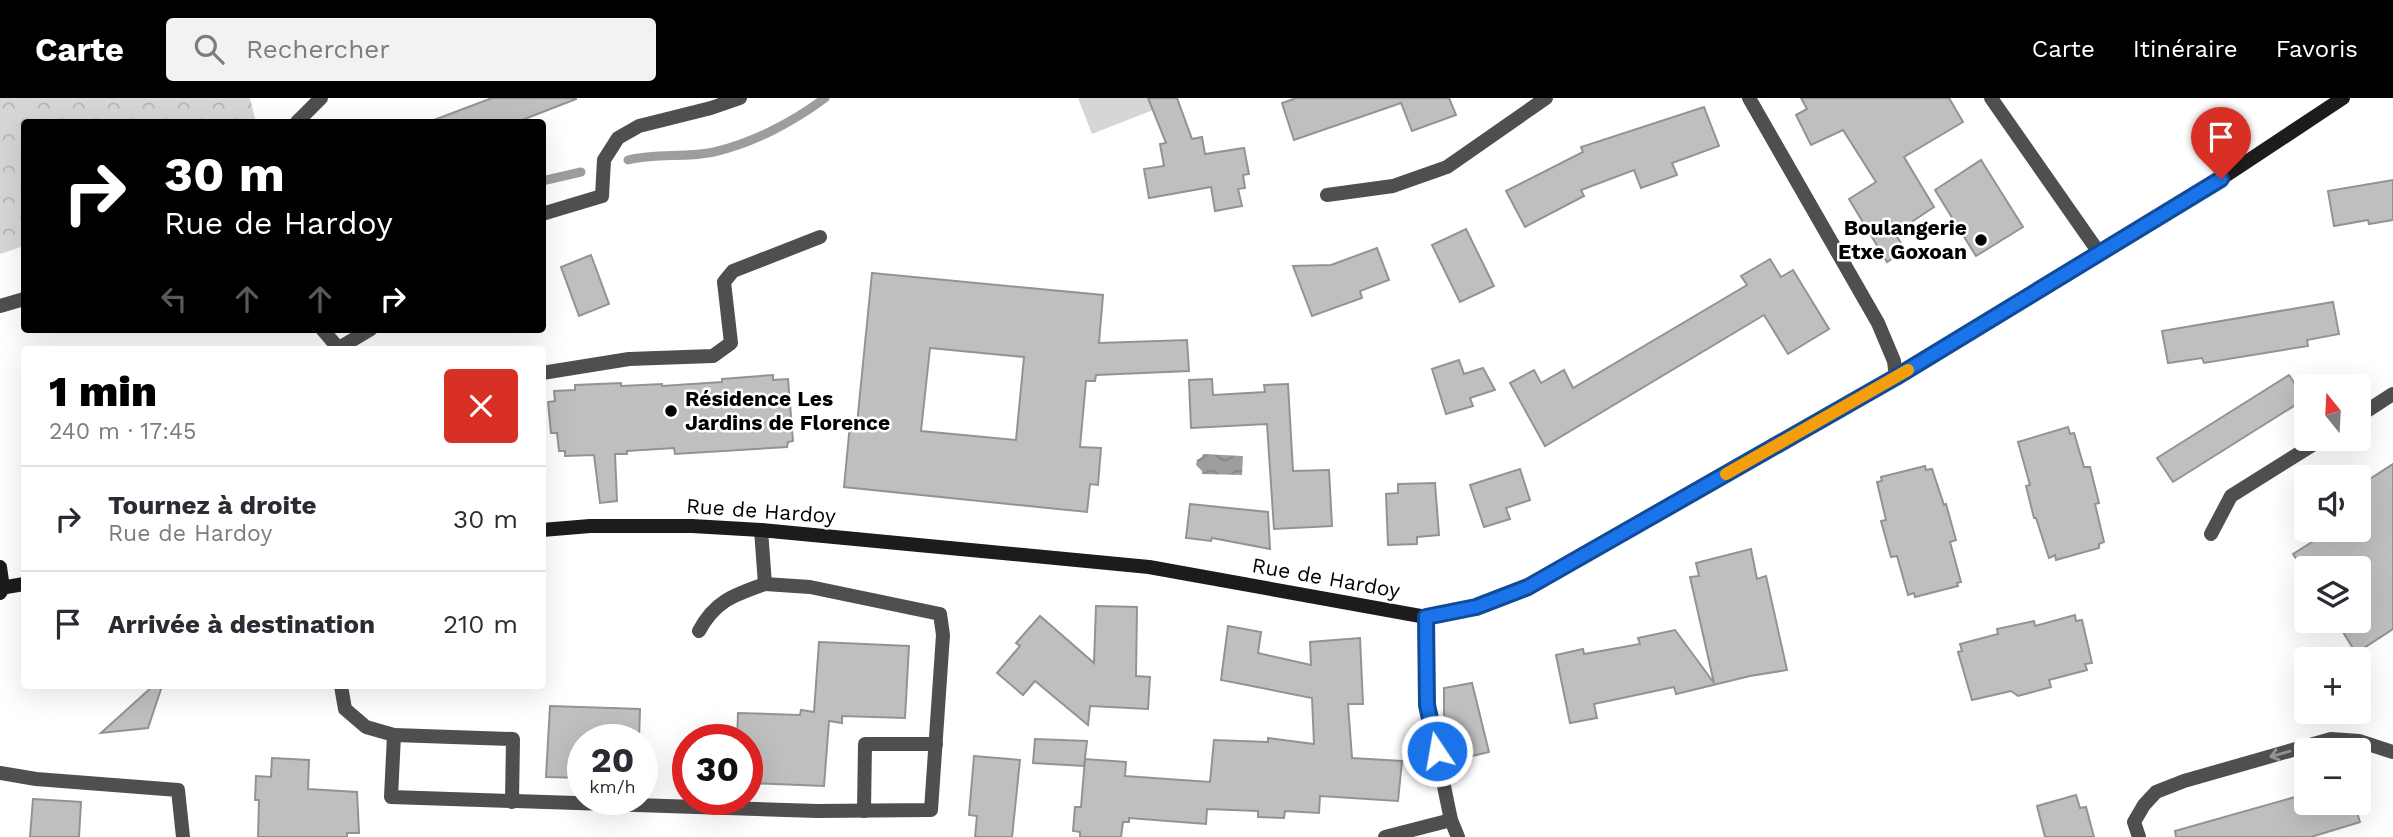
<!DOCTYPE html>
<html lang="fr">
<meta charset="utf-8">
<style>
:root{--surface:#fff;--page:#f2f2f3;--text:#2b2b33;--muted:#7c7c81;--line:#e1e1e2;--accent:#000}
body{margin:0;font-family:"Work Sans",sans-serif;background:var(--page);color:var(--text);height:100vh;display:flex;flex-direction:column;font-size:26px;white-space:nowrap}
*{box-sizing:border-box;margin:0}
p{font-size:23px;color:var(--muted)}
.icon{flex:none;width:38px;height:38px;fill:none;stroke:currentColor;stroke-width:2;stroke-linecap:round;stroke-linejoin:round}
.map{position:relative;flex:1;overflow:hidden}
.side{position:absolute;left:21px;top:248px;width:525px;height:343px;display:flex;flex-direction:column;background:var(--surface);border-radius:7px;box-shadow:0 7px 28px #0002}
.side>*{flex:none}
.banner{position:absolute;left:21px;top:21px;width:525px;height:214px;border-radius:7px;box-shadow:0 7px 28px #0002;background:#000;color:#fff;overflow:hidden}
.needle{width:46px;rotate:342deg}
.tools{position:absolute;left:2294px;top:276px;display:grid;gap:14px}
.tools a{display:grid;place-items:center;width:77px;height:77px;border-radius:7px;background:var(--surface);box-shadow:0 7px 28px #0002;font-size:35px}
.speed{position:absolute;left:567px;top:626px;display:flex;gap:14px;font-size:35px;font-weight:700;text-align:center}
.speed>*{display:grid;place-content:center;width:91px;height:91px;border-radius:50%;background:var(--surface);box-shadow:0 7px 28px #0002;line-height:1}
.speed small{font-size:18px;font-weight:400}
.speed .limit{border:10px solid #d22;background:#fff;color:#111}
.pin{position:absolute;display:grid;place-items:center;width:60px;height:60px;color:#fff;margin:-72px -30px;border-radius:50% 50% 50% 0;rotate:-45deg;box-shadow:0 0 7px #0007}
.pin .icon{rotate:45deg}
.me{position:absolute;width:77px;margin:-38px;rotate:348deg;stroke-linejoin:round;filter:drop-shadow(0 0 5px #0008)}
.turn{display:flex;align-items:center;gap:24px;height:147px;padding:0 28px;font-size:32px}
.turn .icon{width:91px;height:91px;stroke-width:2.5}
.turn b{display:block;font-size:49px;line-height:60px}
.lanes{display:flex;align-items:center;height:66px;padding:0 28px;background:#0003;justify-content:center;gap:35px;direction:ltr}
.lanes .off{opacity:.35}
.round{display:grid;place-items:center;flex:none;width:74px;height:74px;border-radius:7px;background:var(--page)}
.head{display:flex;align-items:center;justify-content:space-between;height:119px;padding:0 28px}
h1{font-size:42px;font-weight:800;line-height:52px;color:var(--accent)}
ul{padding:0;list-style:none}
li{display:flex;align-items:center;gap:21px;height:105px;padding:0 28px;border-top:2px solid var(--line)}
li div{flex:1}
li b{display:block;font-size:26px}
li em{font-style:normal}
header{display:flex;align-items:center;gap:42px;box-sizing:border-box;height:98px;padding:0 35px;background:var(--accent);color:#fff}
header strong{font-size:33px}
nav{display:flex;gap:38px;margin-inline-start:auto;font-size:24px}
.search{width:490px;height:63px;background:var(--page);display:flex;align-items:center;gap:18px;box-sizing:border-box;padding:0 24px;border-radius:7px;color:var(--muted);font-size:26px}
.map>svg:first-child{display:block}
.green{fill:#d6d6d6}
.forest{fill:url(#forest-crowns)}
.water{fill:url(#water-waves)}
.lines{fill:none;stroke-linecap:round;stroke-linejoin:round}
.stream{stroke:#9d9d9d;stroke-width:9}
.building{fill:#bfbfbf;stroke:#939393;stroke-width:2;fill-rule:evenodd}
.lane{stroke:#4f4f4f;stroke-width:14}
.street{stroke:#4f4f4f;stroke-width:14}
.secondary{stroke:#1c1c1c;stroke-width:14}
.oneway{stroke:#959595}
.route-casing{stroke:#114b97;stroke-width:18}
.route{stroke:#1a73e8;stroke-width:12}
.slow{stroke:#f59e0b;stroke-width:12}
.poi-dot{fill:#000;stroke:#fff;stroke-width:2.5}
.labels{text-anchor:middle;stroke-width:5;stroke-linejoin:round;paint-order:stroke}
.poi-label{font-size:21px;font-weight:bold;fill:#000;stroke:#fff;text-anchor:end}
.street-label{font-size:21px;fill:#000;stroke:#fff}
</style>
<header>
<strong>Carte</strong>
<div class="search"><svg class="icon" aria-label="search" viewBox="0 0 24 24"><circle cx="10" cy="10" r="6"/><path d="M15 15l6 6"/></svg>Rechercher</div>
<nav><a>Carte</a><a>Itinéraire</a><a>Favoris</a></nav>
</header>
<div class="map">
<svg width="2393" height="739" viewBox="0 0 2393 739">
<defs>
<pattern id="forest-crowns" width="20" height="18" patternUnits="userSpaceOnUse" patternTransform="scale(1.75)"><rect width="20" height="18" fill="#d6d6d6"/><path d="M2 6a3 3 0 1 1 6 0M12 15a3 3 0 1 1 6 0" fill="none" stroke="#b6b6b6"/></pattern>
<pattern id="water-waves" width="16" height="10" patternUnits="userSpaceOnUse" patternTransform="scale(1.75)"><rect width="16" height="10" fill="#9d9d9d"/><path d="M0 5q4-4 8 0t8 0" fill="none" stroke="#858585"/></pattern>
</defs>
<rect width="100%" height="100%" fill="#fff"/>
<!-- green -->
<polygon class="green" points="1078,0 1148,0 1153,12 1092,36"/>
<!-- forest -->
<polygon class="forest" points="0,0 250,0 256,24 24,24 24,148 0,156"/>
<!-- water -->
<polygon class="water" points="1203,356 1243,358 1242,377 1202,376 1202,373 1196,367 1197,362 1202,359"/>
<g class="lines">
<!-- stream -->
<g class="stream">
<path d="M628 62C656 55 686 60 714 54 753 45 793 24 825 0"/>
<polyline points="542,83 581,74"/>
</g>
</g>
<!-- building -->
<g class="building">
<polygon points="492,0 576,0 576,1 517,24 434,24 434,22"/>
<polygon points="1148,0 1177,0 1192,41 1202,39 1205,56 1244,50 1249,76 1243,77 1245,90 1238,91 1242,108 1215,113 1211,89 1149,100 1144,71 1164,68 1160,46 1166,45"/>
<polygon points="1296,0 1449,0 1456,17 1412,33 1401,5 1294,42 1282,5"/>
<polygon points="1801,0 1949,0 1963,24 1904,59 1934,109 1895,135 1905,152 1887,164 1849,101 1876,84 1843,32 1811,47 1796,17 1807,11"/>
<polygon points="1704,9 1719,48 1672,65 1677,77 1641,90 1634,72 1581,92 1584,98 1525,129 1506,93 1583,54 1581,49"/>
<polygon points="1981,62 2023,129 1976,158 1935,92"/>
<polygon points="2393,82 2393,122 2369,126 2368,122 2334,128 2328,93"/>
<polygon points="1466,131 1494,188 1460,204 1432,147"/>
<polygon points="1377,150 1389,182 1360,193 1362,200 1312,218 1293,168 1331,167"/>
<polygon points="591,157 609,206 579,218 561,169"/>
<polygon points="1770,161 1781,179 1793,172 1829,231 1788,256 1764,217 1545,348 1510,285 1534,272 1541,285 1564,272 1573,290 1747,187 1741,178"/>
<path d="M872 175 1103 197 1099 245 1187 242 1189 273 1096 277 1095 283H1086L1080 349 1101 350 1098 387 1090 386 1087 414 844 389 850 326H857ZM930 250 1024 259 1016 342 921 333Z"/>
<polygon points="2333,204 2339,236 2307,242 2308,248 2204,265 2202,260 2168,265 2162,233"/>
<polygon points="1459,262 1464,276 1483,270 1495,292 1470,300 1473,308 1446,316 1432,271"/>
<polygon points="773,277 773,282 788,281 793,343 788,344 787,349 675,356 674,350 627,353 627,356 615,356 617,403 600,405 594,357 565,358 565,353 559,353 557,335 551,335 548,304 555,303 554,293 575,292 575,287 621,285 621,288 662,286 662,288 722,284 722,281"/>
<polygon points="2289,277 2305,301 2173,384 2157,360"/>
<polygon points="1212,281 1213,297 1265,294 1264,287 1288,286 1293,373 1329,372 1332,428 1274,431 1267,326 1191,330 1189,282"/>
<polygon points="2068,329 2070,336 2074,335 2084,369 2090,369 2099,405 2095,406 2104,444 2099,446 2099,450 2056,462 2055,457 2049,460 2036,420 2034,420 2026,388 2030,387 2018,344"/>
<polygon points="2393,366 2393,531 2356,555 2336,523 2359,523 2359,471 2303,471 2293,456 2312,444 2304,432 2359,432 2359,388"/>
<polygon points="1925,368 1926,372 1932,371 1944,407 1946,406 1956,442 1950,444 1961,484 1957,485 1958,488 1915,499 1914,495 1908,497 1897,458 1891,459 1881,423 1886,422 1877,384 1882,383 1881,379"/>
<polygon points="1520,371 1530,402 1506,410 1510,421 1484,429 1470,387"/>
<polygon points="1435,385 1439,437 1417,439 1417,446 1388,447 1386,396 1398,395 1398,386"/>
<polygon points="1190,406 1268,414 1270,451 1212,440 1211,443 1186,440"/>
<polygon points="1751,451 1757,481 1766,478 1787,572 1750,578 1676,596 1674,589 1594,606 1597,620 1570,625 1556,557 1583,551 1584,556 1640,546 1638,540 1675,532 1714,585 1690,479 1699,478 1696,465"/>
<polygon points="1096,508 1137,509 1136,578 1150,579 1148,611 1090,608 1088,627 1035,583 1023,597 997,575 1020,548 1016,545 1040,518 1094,565"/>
<polygon points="2075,517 2076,523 2082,522 2092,565 2085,566 2087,572 2049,582 2051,589 2018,598 2011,593 1972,602 1958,554 1962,553 1960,546 1998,536 1997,531 2034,523 2035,528"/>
<polygon points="1228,528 1261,534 1258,555 1311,567 1310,544 1360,540 1363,606 1348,606 1352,660 1402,663 1398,703 1320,698 1319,715 1285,713 1284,720 1258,719 1258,713 1207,711 1206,726 1129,720 1129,724 1123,724 1121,739 1080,739 1080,734 1073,733 1075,709 1081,709 1085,661 1126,664 1125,678 1210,684 1214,642 1268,644 1268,640 1314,646 1312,600 1221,582"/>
<polygon points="819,544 909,548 905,620 842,618 842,625 829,623 824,688 747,685 747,642 737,642 738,615 800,617 801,612 814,614"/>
<polygon points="1472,585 1489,654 1455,662 1444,616 1444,590"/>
<polygon points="153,588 162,588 148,630 101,635"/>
<polygon points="550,608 640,611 639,642 583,642 583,680 546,679"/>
<polygon points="1035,641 1087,643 1084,668 1033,665"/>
<polygon points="974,658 1020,662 1012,739 975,739 977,718 969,717"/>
<polygon points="272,660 309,662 308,691 357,694 359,735 347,735 347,739 258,739 259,702 255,702 256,678 271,679"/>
<polygon points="2306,696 2306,705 2354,705 2360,724 2311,739 2176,739 2175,733"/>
<polygon points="2076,697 2080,710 2086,709 2094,739 2045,739 2037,708"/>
<polygon points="33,701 81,704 79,739 30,739"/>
</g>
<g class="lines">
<!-- lane -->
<g class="lane">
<polyline points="1991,0 2100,156"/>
<polyline points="542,275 629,261 713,258 731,245 724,184 733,173 820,139"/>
<path d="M699 533C715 503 734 497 765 486L761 432"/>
<polyline points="341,588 345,611 366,629 394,637 391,699 817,713 931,712 943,537 940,516 810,489 765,486"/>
<polyline points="394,637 513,641 512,704"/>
<polyline points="0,675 36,681 178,692 183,739"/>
<polyline points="864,713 865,646 936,646"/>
</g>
<!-- street -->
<g class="street">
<polyline points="1749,0 1878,225 1894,263 1896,279"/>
<polyline points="297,24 321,0"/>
<polyline points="1327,97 1393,88 1447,69 1546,0"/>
<polyline points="542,116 602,98 604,62 618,40 639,28 711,10 740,0"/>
<polyline points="0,208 24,201"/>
<polyline points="322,231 340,252"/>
<polyline points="339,250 371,231"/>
<polyline points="2359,318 2393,296"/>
<polyline points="2211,436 2231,398 2322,341"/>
<polyline points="1426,519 1427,606 1451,722 1458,739"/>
<polyline points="1385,739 1451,722"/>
<polyline points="2139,739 2134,724 2144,707 2156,694 2184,683 2331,641 2359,643 2393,654"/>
</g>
<!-- secondary -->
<g class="secondary">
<polyline points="542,432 590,428 692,428 761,432 1149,469 1426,519 1477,509 1528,489 1896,279 2201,94 2343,0"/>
<polyline points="0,469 3,490 0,495"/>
<polyline points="0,490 24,486"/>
</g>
</g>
<!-- one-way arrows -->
<defs><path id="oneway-shaft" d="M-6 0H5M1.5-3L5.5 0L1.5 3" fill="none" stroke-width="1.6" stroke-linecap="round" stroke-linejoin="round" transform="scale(1.75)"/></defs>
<use class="oneway" href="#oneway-shaft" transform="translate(2280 656) rotate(164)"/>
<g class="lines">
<defs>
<polyline id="route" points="1437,653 1427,607 1426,519 1476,509 1528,489 1896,279 2221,81"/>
</defs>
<!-- route casing -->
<use href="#route" class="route-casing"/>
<!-- route -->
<use href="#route" class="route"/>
<!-- slow -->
<polyline class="slow" points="1726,376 1908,272"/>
</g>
<!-- markers -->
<g class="poi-dot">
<circle cx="1981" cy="142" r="7"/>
<circle cx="671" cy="313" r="7"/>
</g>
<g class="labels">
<!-- poi labels -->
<g class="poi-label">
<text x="1967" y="137">Boulangerie<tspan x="1967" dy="24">Etxe Goxoan</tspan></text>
<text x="685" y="308" text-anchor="start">Résidence Les<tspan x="685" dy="24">Jardins de Florence</tspan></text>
</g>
<!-- street labels -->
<g class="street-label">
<text transform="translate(761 413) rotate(4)" y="7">Rue de Hardoy</text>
<text transform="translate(1326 480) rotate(10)" y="7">Rue de Hardoy</text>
</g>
</g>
</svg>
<div class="tools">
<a><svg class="needle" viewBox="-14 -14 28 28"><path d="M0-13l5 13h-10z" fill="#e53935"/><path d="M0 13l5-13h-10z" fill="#7c7c81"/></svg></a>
<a><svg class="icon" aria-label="sound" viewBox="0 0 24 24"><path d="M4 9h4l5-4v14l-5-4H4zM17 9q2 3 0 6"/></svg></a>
<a><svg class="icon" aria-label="layers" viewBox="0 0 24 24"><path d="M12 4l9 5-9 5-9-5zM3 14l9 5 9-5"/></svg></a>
<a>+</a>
<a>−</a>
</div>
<div class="speed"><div>20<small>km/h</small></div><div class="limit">30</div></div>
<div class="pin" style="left:2221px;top:81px;background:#d93025"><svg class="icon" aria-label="arrive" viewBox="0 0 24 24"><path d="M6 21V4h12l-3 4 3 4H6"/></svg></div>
<svg class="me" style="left:1437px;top:653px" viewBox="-20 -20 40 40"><circle r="17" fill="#1a73e8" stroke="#fff" stroke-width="3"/><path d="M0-11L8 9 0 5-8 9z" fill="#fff"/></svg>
<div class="banner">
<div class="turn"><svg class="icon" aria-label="right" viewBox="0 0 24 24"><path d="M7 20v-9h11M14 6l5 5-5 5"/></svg><div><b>30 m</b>Rue de Hardoy</div></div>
<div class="lanes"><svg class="icon off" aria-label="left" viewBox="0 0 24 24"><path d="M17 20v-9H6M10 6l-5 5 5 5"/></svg><svg class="icon off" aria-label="ahead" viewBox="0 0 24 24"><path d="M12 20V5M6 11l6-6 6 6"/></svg><svg class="icon off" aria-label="ahead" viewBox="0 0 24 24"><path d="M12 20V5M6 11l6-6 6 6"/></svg><svg class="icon" aria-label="right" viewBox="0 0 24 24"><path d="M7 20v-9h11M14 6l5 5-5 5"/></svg></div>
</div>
<section class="side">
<div class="head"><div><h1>1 min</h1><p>240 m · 17:45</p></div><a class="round" style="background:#d93025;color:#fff"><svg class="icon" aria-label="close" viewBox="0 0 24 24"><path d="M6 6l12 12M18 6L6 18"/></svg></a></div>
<ul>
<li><svg class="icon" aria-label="right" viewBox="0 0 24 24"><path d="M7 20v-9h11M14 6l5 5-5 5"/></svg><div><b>Tournez à droite</b><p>Rue de Hardoy</p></div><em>30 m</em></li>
<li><svg class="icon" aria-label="arrive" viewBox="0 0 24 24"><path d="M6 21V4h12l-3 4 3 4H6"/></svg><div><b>Arrivée à destination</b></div><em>210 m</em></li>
</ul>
</section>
</div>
